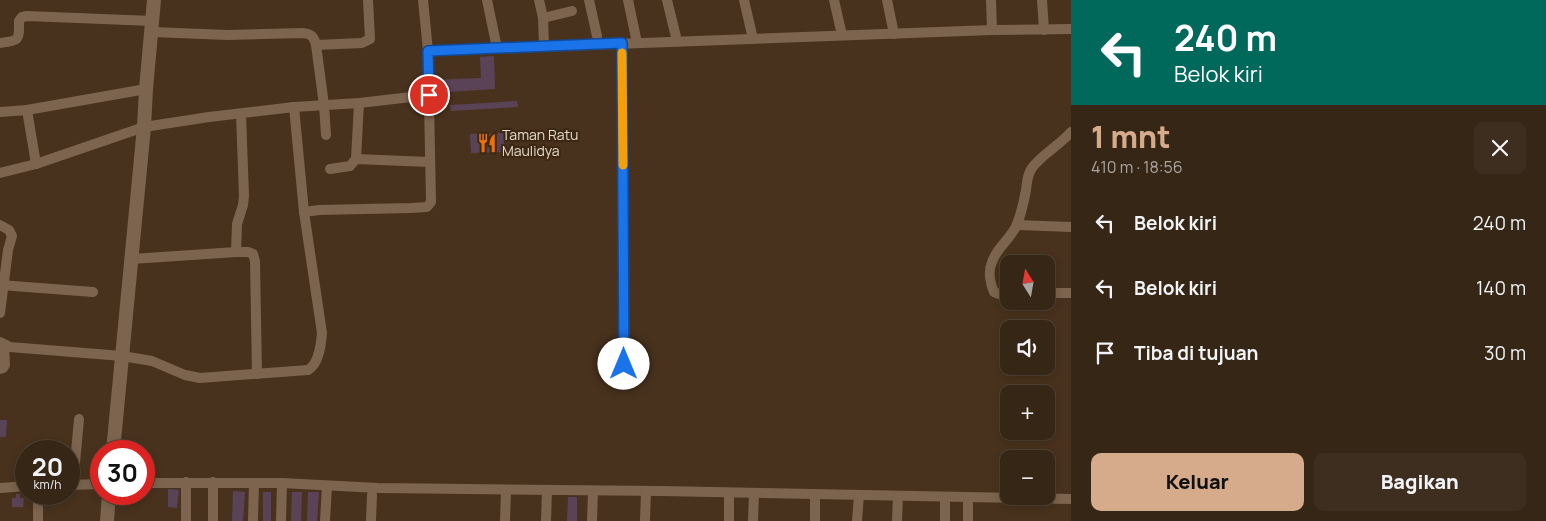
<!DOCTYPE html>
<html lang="id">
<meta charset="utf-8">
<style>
:root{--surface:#362616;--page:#3d2e1f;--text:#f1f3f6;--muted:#aaa5a1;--line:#504335;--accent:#d6ab8b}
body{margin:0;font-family:Manrope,sans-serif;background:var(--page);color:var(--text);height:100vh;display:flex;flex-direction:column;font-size:19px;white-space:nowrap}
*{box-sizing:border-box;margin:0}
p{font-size:16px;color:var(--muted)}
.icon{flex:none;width:28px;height:28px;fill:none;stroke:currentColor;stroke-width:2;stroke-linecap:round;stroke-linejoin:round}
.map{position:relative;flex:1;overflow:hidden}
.side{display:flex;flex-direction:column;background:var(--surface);width:475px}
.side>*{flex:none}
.hud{background:#00695c;color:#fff;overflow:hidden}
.needle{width:32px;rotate:349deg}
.buttons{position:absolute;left:1000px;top:255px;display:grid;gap:10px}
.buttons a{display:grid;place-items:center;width:55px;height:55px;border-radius:10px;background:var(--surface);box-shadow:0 2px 8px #0003,0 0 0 1px var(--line);font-size:25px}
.speed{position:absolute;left:15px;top:440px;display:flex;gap:10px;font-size:25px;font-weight:700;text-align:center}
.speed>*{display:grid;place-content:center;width:65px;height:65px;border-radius:50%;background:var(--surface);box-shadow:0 2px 8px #0003,0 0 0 1px var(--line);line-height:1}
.speed small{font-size:12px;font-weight:400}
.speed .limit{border:8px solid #d22;background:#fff;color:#111}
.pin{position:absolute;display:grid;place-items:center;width:42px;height:42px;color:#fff;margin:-21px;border:2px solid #fff;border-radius:50%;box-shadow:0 1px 5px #0007}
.me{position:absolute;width:55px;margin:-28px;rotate:0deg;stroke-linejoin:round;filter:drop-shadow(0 0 4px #0008)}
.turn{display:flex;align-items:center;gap:18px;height:105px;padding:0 20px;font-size:22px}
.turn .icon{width:65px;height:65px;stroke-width:2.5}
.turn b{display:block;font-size:35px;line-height:42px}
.round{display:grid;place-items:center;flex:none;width:52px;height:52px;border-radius:10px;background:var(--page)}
.overview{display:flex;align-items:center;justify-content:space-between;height:85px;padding:0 20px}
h1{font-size:30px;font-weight:800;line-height:38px;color:var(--accent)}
.cta{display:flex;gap:10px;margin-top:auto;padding:10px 20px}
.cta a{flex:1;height:58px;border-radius:10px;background:var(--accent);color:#111;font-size:20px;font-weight:800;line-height:58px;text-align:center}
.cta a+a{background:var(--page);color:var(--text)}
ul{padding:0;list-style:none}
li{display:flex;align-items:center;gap:15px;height:65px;padding:0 20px}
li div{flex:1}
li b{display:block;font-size:19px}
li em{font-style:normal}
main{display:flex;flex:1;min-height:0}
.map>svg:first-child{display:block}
.building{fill:#5b4357}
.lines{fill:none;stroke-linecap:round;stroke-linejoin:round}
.street{stroke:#7c644e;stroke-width:10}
.secondary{stroke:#7c644e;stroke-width:14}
.route-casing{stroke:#114b97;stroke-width:12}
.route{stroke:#1a73e8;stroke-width:9}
.slow{stroke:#f59e0b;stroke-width:9}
.labels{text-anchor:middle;stroke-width:4.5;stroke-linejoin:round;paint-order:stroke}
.poi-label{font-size:14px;fill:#e7d9cc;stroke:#3d2813;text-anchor:start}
</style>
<main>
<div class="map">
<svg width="1071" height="521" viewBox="0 0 1071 521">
<rect width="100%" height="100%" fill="#48321d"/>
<!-- building -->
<g class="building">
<polygon points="494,56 495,89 433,93 432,80 481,78 480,57"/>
<polygon points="517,101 518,107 451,111 450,105"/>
<polygon points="504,133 504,152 471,153 470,134"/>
<polygon points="0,420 7,420 6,437 0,437"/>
<polygon points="168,489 179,490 177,508 168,507"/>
<polygon points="233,491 245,492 243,521 232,521"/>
<rect x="263" y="492" width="8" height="29"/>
<polygon points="292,492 302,492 301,521 291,521"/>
<polygon points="308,492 319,492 317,521 307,521"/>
<polygon points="16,494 20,494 20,498 24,498 23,507 12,507 12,498 16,498"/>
<polygon points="568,497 577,497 577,521 567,521"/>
</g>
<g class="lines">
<!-- street -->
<g class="street">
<polyline points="487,0 497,48"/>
<polyline points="539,0 543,18 544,46"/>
<polyline points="589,0 597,36"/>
<polyline points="628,0 637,43"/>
<polyline points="667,0 677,41"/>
<polyline points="744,0 753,39"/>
<polyline points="834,0 842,35"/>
<polyline points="887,0 894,34"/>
<polyline points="991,0 992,30"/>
<polyline points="1042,0 1044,30"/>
<polyline points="543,18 572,11"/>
<path d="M152 32 228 35 303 33C312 34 314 37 316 45L324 105 326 135"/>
<path d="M0 43C20 40 19 41 19 21L22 17 27 16 152 21"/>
<polyline points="622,43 624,364"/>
<polyline points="316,45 362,43 370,39 368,0"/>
<polyline points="428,51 992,30 1071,29"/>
<polyline points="294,107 304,212"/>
<polyline points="27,110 36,164"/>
<polyline points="0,112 27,110 146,89"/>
<polyline points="356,159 359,103"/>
<polyline points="330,169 350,166 356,159 429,162"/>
<polyline points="0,173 36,164 144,127 209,117 294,107 359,103 429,95"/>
<polyline points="0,225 9,230 12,236 8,250 0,313"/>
<polyline points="1017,225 1071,227"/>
<polyline points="236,252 237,224 243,205 244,196 241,114"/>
<polyline points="132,259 236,252 248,252 253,254 255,261 257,374"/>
<polyline points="0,285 93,292"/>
<polyline points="1046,293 1071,293"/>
<path d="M1009 294H999L994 292C990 283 988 271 992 262 997 247 1012 238 1017 224 1021 214 1024 201 1026 190 1027 182 1027 175 1032 168 1040 156 1060 145 1071 132"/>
<path d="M0 342 10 347 122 356 152 361 185 375 200 378 308 370C319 364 321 345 322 333L304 212 319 210 411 208 427 207 431 202 428 51 423 0"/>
<polyline points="0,369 3,368 5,365 4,345"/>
<polyline points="144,483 282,483 378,488 660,491 1071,499"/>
<polyline points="69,485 101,484"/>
<polyline points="73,485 79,419"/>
<polyline points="1,488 26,486"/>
<polyline points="815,494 815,521"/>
<polyline points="945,497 945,521"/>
<polyline points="38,521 38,494"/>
<polyline points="186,521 186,482"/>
<polyline points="213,521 213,482"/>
<polyline points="253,521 254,483"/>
<polyline points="281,521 282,483"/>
<polyline points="325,521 327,486"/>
<polyline points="371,521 372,495"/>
<polyline points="505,521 506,490"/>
<polyline points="546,521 547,490"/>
<polyline points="592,521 593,491"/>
<polyline points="645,521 646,491"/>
<polyline points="729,521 729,493"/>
<polyline points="753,521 754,493"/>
<polyline points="857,521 859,495"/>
<polyline points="897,521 898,496"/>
<polyline points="968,521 968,497"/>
</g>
<!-- secondary -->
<g class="secondary">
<polyline points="113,451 144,127 146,89 154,0"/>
<polyline points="107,521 109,494"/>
</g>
</g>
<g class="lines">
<defs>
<polyline id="route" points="429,95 428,51 622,43 624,364"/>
</defs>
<!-- route casing -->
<use href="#route" class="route-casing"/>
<!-- route -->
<use href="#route" class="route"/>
<!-- slow -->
<polyline class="slow" points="622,53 623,165"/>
</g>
<!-- icons -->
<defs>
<symbol id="restaurant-bare" viewBox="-9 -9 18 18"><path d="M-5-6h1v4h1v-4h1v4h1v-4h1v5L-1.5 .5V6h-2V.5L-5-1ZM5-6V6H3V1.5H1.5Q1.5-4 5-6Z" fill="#e8710a" stroke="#3d2813" stroke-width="2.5" paint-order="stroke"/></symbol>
</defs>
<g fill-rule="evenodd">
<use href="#restaurant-bare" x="473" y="129" width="28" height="28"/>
</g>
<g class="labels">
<!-- poi labels -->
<g class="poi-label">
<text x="502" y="140">Taman Ratu<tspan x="502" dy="16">Maulidya</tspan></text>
</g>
</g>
</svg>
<div class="buttons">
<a><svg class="needle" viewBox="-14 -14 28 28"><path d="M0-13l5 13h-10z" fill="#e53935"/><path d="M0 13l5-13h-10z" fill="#aaa5a1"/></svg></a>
<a><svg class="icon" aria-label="sound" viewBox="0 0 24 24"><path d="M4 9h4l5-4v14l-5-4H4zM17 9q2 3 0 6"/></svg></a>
<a>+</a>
<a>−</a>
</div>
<div class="speed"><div>20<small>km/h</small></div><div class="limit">30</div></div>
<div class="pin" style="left:429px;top:95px;background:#d93025"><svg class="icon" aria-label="arrive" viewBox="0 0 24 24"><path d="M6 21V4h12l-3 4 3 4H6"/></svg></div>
<svg class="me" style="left:624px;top:364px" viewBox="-20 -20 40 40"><circle r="19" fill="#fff"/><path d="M0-13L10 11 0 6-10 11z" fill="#1a73e8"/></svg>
</div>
<section class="side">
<div class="hud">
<div class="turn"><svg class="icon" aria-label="left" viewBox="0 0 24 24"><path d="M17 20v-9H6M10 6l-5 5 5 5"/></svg><div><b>240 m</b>Belok kiri</div></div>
</div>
<div class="overview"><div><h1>1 mnt</h1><p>410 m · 18:56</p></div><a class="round"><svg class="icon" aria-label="close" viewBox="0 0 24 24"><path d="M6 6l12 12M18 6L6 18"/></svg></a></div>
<ul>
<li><svg class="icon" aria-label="left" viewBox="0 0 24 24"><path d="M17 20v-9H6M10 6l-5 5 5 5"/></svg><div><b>Belok kiri</b></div><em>240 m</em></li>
<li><svg class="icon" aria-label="left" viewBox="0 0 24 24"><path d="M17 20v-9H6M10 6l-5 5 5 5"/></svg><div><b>Belok kiri</b></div><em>140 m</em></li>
<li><svg class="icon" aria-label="arrive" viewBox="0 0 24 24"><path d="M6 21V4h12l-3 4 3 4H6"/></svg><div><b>Tiba di tujuan</b></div><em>30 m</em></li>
</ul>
<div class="cta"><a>Keluar</a><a>Bagikan</a></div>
</section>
</main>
